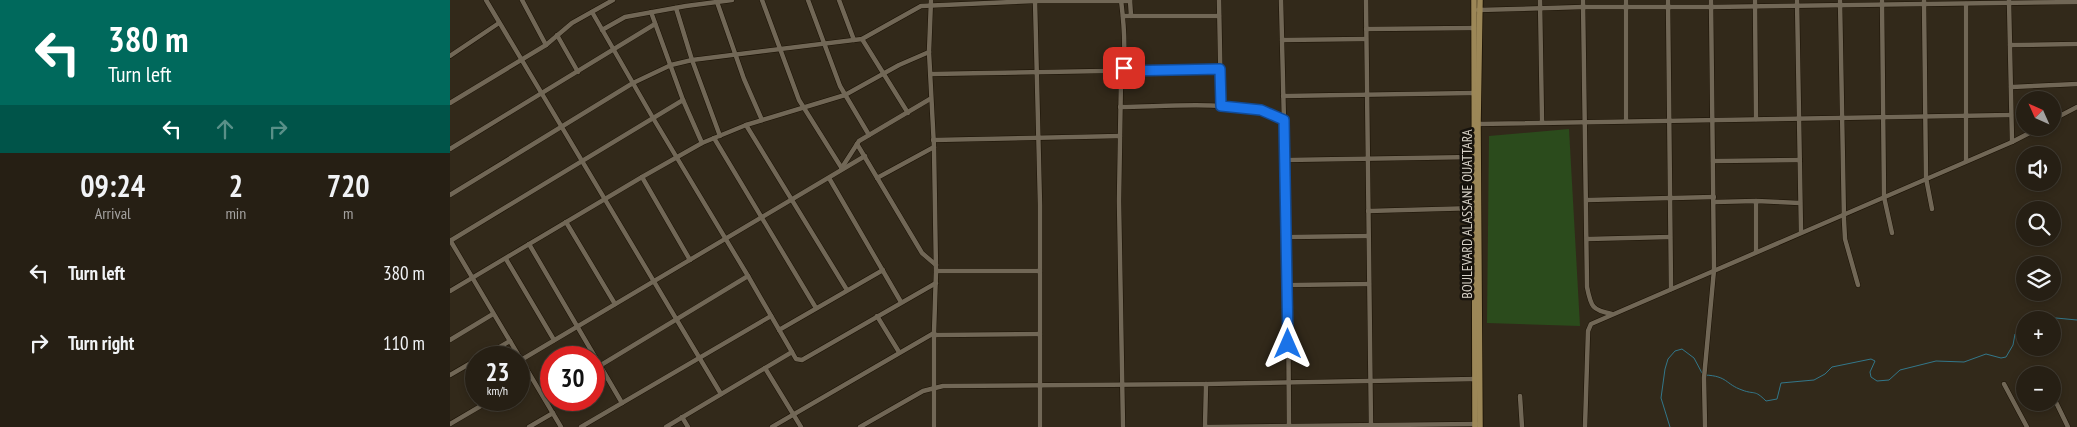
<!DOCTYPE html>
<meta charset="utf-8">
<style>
:root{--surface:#261f14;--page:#2e271d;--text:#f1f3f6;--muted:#a4a2a0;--line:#423d34}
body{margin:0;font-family:"PT Sans Narrow",sans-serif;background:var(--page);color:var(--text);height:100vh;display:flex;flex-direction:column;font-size:19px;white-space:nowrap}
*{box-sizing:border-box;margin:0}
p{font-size:16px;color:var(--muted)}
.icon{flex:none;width:28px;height:28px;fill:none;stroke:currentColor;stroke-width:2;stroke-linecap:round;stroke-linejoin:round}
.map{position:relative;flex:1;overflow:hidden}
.side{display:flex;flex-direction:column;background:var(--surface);width:450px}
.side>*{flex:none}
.top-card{background:#00695c;color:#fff;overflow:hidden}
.needle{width:32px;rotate:315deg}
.fabs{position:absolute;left:1566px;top:91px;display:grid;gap:10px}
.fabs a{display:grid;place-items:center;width:45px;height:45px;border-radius:50%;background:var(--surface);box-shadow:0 2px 8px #0003,0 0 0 1px var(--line);font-size:25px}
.speed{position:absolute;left:15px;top:346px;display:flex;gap:10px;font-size:25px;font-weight:700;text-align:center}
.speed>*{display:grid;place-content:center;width:65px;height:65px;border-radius:50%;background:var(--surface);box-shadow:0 2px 8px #0003,0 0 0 1px var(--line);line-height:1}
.speed small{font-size:12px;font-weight:400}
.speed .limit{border:8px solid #d22;background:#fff;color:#111}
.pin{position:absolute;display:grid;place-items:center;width:42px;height:42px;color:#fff;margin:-21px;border-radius:10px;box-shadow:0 2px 8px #0006}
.me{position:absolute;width:55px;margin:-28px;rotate:0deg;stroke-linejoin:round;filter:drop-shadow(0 0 4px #0008)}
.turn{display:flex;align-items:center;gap:18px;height:105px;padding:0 25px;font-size:22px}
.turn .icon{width:65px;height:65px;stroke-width:2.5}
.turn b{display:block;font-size:35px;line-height:42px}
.lanes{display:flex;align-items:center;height:48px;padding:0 25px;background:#0003;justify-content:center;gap:25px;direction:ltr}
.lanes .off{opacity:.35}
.eta{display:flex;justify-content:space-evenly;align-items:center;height:85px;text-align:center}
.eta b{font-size:30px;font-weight:600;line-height:35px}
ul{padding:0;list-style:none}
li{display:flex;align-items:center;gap:15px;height:70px;padding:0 25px}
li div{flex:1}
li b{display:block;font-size:19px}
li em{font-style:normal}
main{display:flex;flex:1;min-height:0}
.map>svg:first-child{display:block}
.green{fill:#2b4b1c}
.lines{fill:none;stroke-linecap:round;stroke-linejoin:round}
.stream{stroke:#32778a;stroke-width:1}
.minor-casing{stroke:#1a1104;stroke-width:5.5}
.major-casing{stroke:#1a1104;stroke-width:7}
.minor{stroke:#716756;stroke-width:4.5}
.major{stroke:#9c8757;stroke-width:5.5}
.route-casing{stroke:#114b97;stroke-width:12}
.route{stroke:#1a73e8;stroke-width:9}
.labels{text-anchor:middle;stroke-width:5;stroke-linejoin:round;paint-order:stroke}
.street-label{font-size:14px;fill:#d8d2c8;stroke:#16120c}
</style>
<main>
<section class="side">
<div class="top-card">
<div class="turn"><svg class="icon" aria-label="left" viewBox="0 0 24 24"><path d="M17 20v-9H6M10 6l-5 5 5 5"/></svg><div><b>380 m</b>Turn left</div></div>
<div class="lanes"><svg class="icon" aria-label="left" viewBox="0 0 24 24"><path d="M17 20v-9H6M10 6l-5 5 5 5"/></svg><svg class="icon off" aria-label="ahead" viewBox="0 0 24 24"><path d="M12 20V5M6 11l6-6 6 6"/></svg><svg class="icon off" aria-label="right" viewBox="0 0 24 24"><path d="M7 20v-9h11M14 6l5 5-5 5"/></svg></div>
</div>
<div class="eta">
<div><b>09:24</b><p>Arrival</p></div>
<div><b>2</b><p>min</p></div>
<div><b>720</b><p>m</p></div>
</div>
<ul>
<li><svg class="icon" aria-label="left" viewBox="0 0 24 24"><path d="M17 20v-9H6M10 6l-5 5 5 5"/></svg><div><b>Turn left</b></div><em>380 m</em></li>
<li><svg class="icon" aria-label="right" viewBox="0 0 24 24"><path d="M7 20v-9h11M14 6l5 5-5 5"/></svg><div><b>Turn right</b></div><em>110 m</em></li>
</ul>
</section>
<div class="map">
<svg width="1627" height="427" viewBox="0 0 1627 427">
<rect width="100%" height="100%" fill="#32291a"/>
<!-- green -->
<polygon class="green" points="1119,129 1130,326 1037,323 1039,136"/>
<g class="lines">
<!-- stream -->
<g class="stream">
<polyline points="1590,320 1606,318 1627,320"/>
<path d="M1255 375C1278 376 1275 384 1292 390 1305 395 1304 389 1316 401L1327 399 1331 383 1364 380 1375 374 1382 367 1421 359 1425 361 1420 372 1421 377 1427 381 1439 380 1450 370 1486 361 1514 362 1536 354 1551 358 1556 357 1563 345 1565 334 1575 325"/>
<polyline points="1220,427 1211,398 1215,369 1218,359 1225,351 1232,349 1244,358 1252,373"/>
</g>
<defs>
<g id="minor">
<polyline points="36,0 271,394"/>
<polyline points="72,0 96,45"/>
<polyline points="312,0 349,100 391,167"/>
<polyline points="358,0 390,86 419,135"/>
<polyline points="389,0 404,40"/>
<polyline points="481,0 479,52 484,147 486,271 484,333 484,427"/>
<polyline points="585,0 590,205 590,427"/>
<path d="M671 0C674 24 677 55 671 78L669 201 673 427"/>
<polyline points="680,0 681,16"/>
<polyline points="769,0 771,106"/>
<polyline points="831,0 838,285 839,427"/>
<polyline points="916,0 921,427"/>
<polyline points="1090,0 1092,122"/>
<path d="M1133 0 1137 287C1141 307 1142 310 1162 314"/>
<polyline points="1176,0 1176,121"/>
<polyline points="1218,0 1221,289"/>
<polyline points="1305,0 1306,119"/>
<polyline points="1347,0 1351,232"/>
<polyline points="1390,0 1394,220 1395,239 1408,285"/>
<polyline points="1432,0 1434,197 1442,233"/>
<polyline points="1474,0 1476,178 1482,209"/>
<polyline points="1559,1 1562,142"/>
<polyline points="267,2 294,79 312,120"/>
<polyline points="1516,4 1516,161"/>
<polyline points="226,8 242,60 270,136"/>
<polyline points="1028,10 1133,7 1261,7 1627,2"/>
<polyline points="142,12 203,118 298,276 151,365"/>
<polyline points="201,12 233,100 252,143"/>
<polyline points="673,16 769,16"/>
<polyline points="916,29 1024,28"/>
<polyline points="152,30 175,17 236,6 282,0"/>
<polyline points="107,35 128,72"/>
<polyline points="412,39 458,113"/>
<polyline points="832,40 916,39"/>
<polyline points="1560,45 1627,44"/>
<polyline points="0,56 49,23"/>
<polyline points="481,74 770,69"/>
<polyline points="1561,87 1627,84"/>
<polyline points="833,96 1024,93"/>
<polyline points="0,103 96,45 122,23 163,0"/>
<path d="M670 107C717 107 793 98 834 120"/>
<polyline points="1602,120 1627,107"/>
<polyline points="1025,124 1561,115"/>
<polyline points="296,125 397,290"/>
<polyline points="264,138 366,308"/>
<polyline points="483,140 670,136"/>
<polyline points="407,144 472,253 486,265"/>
<polyline points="0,149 205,24"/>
<polyline points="835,160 1024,157"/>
<polyline points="1263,161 1350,160"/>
<polyline points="391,169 409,141 480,99"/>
<polyline points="192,177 240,260"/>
<polyline points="379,178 451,302"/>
<polyline points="427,178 484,147"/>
<polyline points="0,195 183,83 221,65 242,60 412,39 471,6 585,1 680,1"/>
<polyline points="1137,200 1264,197"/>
<polyline points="1306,201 1306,252"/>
<polyline points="1264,202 1306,201 1350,203"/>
<polyline points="918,211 1027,208"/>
<polyline points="116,222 165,304"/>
<polyline points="837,237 918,236"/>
<polyline points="1137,239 1220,237"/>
<polyline points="0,240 111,427"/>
<polyline points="0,241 233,100"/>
<polyline points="79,244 172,403"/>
<polyline points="56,259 104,340"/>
<polyline points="486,271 590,271"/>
<polyline points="298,276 342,352"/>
<polyline points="838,285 919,284"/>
<polyline points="0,291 192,177 252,143 296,125 395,95 449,65 479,52"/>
<polyline points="427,316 449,352"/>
<polyline points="329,330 433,270"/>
<polyline points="484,335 590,334"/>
<polyline points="0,340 43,314"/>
<polyline points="31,358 60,341"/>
<polyline points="71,360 415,156"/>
<polyline points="315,368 351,427"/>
<polyline points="0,375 26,360"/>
<polyline points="69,383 80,376"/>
<polyline points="1554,384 1577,427"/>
<polyline points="1602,394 1618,427"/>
<polyline points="1070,396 1072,427"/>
<polyline points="232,417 238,427"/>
<polyline points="0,424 41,400"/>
<polyline points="79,427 103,413"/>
<polyline points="131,427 321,316"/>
<polyline points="216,427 342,352 346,359 352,360 486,283"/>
<polyline points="322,427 484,333"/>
<polyline points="410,427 473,391 493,386 756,384 1026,379"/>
<polyline points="755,427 1026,424"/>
<polyline points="755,427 756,384"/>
<polyline points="1135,427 1138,331 1141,324 1562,142 1589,128"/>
<polyline points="1255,427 1254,378 1264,270 1261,0"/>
</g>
<g id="major">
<polyline points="1024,0 1025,427"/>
<polyline points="1030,427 1028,124 1030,0"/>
</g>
</defs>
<!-- minor casing -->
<use href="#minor" class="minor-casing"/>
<!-- major casing -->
<use href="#major" class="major-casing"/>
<!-- minor -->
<use href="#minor" class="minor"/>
<!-- major -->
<use href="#major" class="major"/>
</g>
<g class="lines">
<defs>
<polyline id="route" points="674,68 673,71 770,69 771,106 811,110 834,120 838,344"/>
</defs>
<!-- route casing -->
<use href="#route" class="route-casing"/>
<!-- route -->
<use href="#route" class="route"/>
</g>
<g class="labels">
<!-- street labels -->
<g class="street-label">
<text transform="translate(1017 214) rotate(-90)" y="5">BOULEVARD ALASSANE OUATTARA</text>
</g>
</g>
</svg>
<div class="fabs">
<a><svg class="needle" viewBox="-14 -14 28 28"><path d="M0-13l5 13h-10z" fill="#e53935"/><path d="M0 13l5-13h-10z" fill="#a4a2a0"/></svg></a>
<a><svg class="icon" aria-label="sound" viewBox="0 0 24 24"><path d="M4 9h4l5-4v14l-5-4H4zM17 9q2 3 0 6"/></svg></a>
<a><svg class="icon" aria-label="search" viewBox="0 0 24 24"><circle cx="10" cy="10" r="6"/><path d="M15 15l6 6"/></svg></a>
<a><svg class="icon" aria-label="layers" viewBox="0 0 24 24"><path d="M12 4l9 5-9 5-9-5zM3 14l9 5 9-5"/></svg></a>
<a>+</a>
<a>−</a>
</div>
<div class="speed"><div>23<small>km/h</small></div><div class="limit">30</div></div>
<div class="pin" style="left:674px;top:68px;background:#d93025"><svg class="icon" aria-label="arrive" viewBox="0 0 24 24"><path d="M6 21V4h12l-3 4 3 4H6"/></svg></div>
<svg class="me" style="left:838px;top:344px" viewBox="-20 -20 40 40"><path d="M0-17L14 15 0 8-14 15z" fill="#1a73e8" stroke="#fff" stroke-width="4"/></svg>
</div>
</main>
